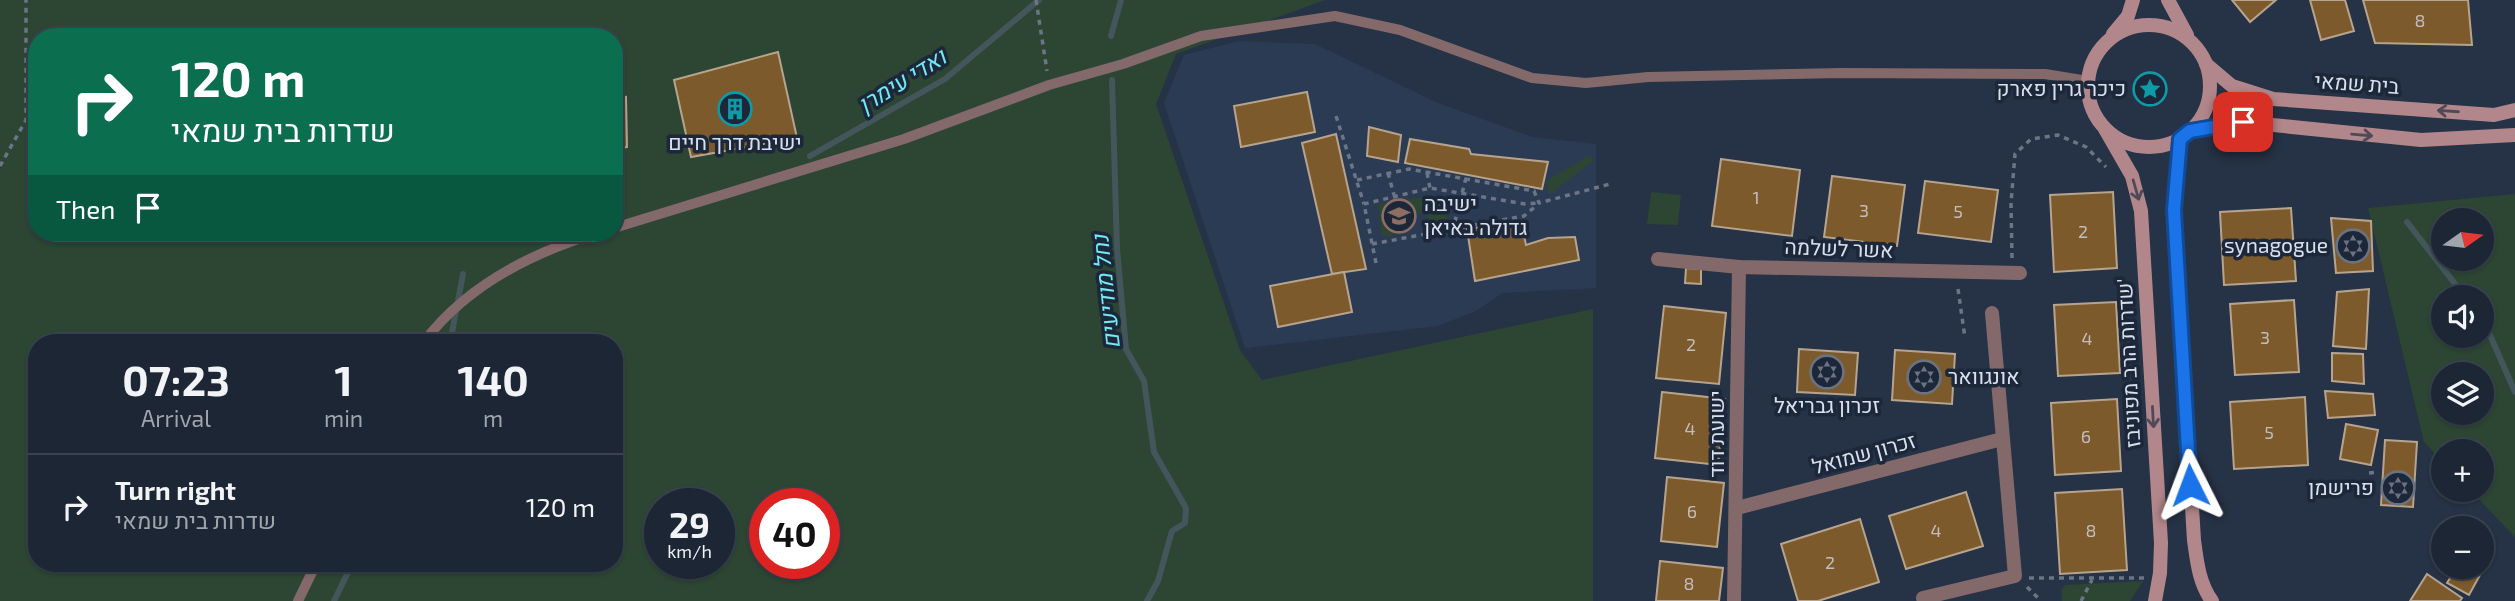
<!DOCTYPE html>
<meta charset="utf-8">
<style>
:root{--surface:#1c2634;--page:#252e3c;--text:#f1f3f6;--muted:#a0a5ac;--line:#3a434f}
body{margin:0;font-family:"Exo 2",Heebo,sans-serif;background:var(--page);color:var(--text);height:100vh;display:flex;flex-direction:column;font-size:26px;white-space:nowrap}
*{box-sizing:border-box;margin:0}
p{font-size:23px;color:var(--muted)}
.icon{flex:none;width:38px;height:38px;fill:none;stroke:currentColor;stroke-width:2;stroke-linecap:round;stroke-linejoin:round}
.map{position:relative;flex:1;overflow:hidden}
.side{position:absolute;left:28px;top:334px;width:595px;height:238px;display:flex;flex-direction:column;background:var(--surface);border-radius:28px;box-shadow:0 2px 5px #0004,0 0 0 2px var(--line)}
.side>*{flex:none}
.top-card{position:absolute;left:28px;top:28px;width:595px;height:214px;border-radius:28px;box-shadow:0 2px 5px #0004,0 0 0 2px var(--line);background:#0b6e4f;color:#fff;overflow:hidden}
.needle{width:46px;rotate:76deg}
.buttons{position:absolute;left:2431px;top:208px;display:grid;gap:14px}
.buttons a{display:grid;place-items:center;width:63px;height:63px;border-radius:50%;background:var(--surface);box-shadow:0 2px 5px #0004,0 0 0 2px var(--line);font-size:35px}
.speed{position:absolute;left:644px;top:488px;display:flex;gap:14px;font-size:35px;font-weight:700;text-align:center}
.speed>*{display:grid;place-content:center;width:91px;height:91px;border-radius:50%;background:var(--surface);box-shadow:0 2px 5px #0004,0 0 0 2px var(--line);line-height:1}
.speed small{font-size:18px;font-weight:400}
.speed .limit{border:10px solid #d22;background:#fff;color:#111}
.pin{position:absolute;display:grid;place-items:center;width:60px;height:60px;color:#fff;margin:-30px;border-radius:14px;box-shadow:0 4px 10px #0006}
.me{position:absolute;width:77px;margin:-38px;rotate:357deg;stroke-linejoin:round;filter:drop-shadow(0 0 5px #0008)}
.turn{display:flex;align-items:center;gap:24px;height:147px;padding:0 28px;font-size:32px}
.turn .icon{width:91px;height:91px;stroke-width:2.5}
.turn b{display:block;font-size:49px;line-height:60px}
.then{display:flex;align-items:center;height:66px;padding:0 28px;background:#0003;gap:14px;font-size:26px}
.eta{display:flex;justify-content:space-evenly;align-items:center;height:119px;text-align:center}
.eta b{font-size:42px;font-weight:700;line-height:49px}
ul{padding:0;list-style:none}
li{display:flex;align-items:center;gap:21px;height:105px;padding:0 28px;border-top:2px solid var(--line)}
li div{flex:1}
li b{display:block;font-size:26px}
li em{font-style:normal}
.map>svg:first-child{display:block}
.built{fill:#2c3b54}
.green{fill:#2c4633;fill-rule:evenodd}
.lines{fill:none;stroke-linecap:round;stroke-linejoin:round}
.stream{stroke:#43565b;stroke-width:6}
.building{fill:#7d5a2c;stroke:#b7a48e;stroke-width:2}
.path{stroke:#6a7585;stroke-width:3.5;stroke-dasharray:5 5;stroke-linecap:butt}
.lane{stroke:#84696b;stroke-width:10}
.street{stroke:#84696b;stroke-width:14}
.secondary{stroke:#b2878c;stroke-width:14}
.oneway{stroke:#504957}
.route-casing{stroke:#114b97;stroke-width:18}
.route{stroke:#1a73e8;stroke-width:12}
.labels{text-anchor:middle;stroke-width:7;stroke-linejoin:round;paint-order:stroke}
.number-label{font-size:18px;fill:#c1bebd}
.street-label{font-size:21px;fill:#d8e0ed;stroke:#1c283a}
.poi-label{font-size:21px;fill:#d8e0ed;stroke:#1c283a;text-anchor:end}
.water-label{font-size:23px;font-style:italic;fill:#73e9f3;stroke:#1c283a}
</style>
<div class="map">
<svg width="2515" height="601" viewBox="0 0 2515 601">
<rect width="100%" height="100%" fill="#263245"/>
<!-- built -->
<polygon class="built" points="1239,41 1315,44 1438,103 1532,137 1596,144 1596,288 1502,293 1476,311 1438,326 1245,348 1164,103 1184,55"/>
<!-- green -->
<g class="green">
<path d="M0 0H1325L1176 54 1156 104 1240 350 1262 380 1593 309V601H0ZM37 37H614V233H37ZM37 343H614V564H37ZM660 504H719V564H660ZM765 504H824V564H765Z"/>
<polygon points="1590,155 1593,161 1549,195 1546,181"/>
<polygon points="1651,192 1681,195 1678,225 1647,224"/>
<path d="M2515 194V537L2470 490H2482V452H2443V462L2424 442 2368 208ZM2443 220H2482V259H2443ZM2443 298H2482V336H2443ZM2443 374H2482V413H2443Z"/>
<polygon points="1436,195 1449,201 1447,224 1437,228 1425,214 1412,212 1399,218 1395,233 1391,237 1382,235 1378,204"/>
<polygon points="2143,581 2130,601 2062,601 2061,591 2065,585"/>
</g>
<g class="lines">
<!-- stream -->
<g class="stream">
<polyline points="1111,36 1121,0"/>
<polyline points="1112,80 1117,248 1126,349 1144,381 1154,452 1186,508 1185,523 1172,531 1158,581 1147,601"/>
<polyline points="810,156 945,79 1039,0"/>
<polyline points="2407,222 2466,298"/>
<polyline points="2482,317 2515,392"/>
<polyline points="450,343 463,274"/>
<polyline points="334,601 352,564"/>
</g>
</g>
<!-- building -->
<g class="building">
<polygon points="2232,0 2276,0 2250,22"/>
<polygon points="2310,0 2345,0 2354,31 2321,40"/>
<polygon points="2363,0 2468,0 2472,45 2375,43"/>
<polygon points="778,52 797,138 691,157 674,80"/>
<polygon points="1307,92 1315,132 1241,147 1234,106"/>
<polygon points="626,97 627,147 614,150 614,102"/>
<polygon points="1369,127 1401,135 1398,162 1367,156"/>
<polygon points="1336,134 1366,269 1332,274 1302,143"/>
<polygon points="1410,139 1469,149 1471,154 1548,162 1542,189 1405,163"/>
<polygon points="1721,159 1800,170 1792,236 1712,226"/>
<polygon points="1832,176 1905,185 1897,246 1824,237"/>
<polygon points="1925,181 1998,190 1991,242 1918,233"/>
<polygon points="2113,192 2117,268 2054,272 2050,195"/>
<polygon points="2291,208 2296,281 2224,285 2220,212"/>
<polygon points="2331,218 2371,221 2373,271 2336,273"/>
<polygon points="1521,221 1526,245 1548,238 1575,237 1579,260 1475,281 1467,229"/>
<polygon points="398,233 427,233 417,242"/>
<polygon points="1686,268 1701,269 1701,284 1685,283"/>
<polygon points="1344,272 1352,312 1278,327 1270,286"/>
<polygon points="2369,289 2366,349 2333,346 2337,292"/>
<polygon points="2294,300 2299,372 2235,375 2230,304"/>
<polygon points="2116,302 2120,373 2058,376 2054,305"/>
<polygon points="1664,306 1726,313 1719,384 1656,378"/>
<polygon points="1799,349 1858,353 1855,395 1797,392"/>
<polygon points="1895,350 1955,354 1952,404 1892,400"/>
<polygon points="2332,353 2363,354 2364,384 2332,381"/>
<polygon points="2325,391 2373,394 2375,415 2328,418"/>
<polygon points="1662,392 1725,399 1718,465 1655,458"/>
<polygon points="2305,397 2308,465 2234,469 2230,402"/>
<polygon points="2117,399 2121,471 2055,475 2051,403"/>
<polygon points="2346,424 2378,430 2371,465 2340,459"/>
<polygon points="2385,440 2417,442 2413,507 2381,505"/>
<polygon points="1667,477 1724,483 1717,547 1661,541"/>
<polygon points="2122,489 2127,570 2060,574 2055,493"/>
<polygon points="1966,492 1983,546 1906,569 1889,516"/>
<polygon points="1860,519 1879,582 1818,601 1798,601 1781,544"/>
<polygon points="1660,561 1723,568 1719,601 1656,601"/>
<polygon points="2457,567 2469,567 2480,575 2469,595 2447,583"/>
<polygon points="2427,574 2462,598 2460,601 2410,601"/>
</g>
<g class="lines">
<!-- path -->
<g class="path">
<polyline points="1036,0 1047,71"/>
<polyline points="1336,116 1364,204"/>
<polyline points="0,166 26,120 26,0"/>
<polyline points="1388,173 1394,195"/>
<polyline points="1427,173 1430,188"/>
<polyline points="1357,180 1409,169 1534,191 1539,203 1610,184"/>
<polyline points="1453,229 1524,216 1537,205"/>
<polyline points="1372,244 1453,229 1466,178"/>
<polyline points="2012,258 2011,203 2015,154 2031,139 2058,135 2086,147 2106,167"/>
<polyline points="1376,263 1364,204 1430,188 1525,204 1539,203"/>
<polyline points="1958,289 1965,338"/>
<polyline points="2369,473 2378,472"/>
<polyline points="2029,578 2144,578"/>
<polyline points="2027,587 2041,601"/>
<polyline points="2081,601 2092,580"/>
</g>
<!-- lane -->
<g class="lane">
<polyline points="614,228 904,139 1049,85 1123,64 1201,36 1335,16 1400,30 1532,78 1586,83 1648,77 1841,73 2045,74 2088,81"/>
<path d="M423 343C465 287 531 253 597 233"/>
<polyline points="298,601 316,564"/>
</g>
<!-- street -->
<g class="street">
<polyline points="1658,259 1739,267 2020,273"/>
<polyline points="1737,508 2002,439"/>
<polyline points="1923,598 2015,576 1992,313"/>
<polyline points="1734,601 1739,267"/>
</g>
<!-- secondary -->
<g class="secondary">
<polyline points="2168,0 2187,35"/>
<circle cx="2149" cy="86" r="61"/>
<polyline points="2113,34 2128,16 2133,0"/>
<polyline points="2206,64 2232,86 2273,99 2494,115 2515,110"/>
<polyline points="2105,129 2132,176 2141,211 2161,543 2160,573 2155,601"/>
<polyline points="2190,131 2243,122 2421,140 2515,135"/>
<path d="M2180 139 2174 210 2194 540C2197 562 2199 583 2212 601"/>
</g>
</g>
<!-- one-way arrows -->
<defs><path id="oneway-shaft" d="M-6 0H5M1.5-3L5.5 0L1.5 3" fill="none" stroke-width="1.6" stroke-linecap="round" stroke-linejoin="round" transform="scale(1.75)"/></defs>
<g class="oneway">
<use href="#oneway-shaft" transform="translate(2448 111) rotate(-176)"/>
<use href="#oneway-shaft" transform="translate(2362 135) rotate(5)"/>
<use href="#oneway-shaft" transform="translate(2136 190) rotate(74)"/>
<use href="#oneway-shaft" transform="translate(2153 417) rotate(87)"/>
</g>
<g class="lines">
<defs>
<polyline id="route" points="2190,485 2174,210 2180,139 2190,131 2243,122"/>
</defs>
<!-- route casing -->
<use href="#route" class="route-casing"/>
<!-- route -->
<use href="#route" class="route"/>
</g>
<!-- icons -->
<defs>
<symbol id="sight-ring" viewBox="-11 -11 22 22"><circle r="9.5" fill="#1c283a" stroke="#0f9aa8" stroke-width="1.5"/><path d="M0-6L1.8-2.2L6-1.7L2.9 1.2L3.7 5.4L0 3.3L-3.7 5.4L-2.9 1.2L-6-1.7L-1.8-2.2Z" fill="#0f9aa8"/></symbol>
<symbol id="building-ring" viewBox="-11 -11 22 22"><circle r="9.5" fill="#1c283a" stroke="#0f9aa8" stroke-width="1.5"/><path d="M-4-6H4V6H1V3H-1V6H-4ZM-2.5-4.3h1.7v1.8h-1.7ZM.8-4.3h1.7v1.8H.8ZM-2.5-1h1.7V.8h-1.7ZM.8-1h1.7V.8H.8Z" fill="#0f9aa8"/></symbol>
<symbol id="university-ring" viewBox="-11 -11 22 22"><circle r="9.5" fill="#1c283a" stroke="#8d6e63" stroke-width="1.5"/><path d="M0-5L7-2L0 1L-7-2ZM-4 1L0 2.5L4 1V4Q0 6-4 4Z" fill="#8d6e63"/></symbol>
<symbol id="synagogue-ring" viewBox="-11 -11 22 22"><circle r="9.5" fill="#1c283a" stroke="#6b7280" stroke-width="1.5"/><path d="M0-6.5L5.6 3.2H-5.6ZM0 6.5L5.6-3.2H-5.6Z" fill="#6b7280"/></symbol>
</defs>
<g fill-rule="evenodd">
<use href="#sight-ring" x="2131" y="70" width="38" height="38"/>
<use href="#building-ring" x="716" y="90" width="38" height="38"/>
<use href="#university-ring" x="1380" y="197" width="38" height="38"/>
<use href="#synagogue-ring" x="2334" y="227" width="38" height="38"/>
<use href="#synagogue-ring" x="1808" y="353" width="38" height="38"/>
<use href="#synagogue-ring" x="1905" y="358" width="38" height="38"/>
<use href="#synagogue-ring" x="2379" y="469" width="38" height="38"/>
</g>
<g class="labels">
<!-- number labels -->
<g class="number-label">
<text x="2420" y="27">8</text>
<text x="1756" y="204">1</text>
<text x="1864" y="217">3</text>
<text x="1958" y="218">5</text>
<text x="2083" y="238">2</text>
<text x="2265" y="344">3</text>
<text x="2087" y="345">4</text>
<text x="1691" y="351">2</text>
<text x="1690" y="435">4</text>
<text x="2269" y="439">5</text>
<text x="2086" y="443">6</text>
<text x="1692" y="518">6</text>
<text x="1936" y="537">4</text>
<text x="2091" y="537">8</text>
<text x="1830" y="569">2</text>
<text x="1689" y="590">8</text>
</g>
<!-- street labels -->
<g class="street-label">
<text transform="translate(2357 84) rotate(4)" y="7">בית שמאי</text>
<text transform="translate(1839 249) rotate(2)" y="7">אשר לשלמה</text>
<text transform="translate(2129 363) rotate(-93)" y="7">שדרות הרב מפוניבז'</text>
<text transform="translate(1717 434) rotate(-90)" y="7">ישועת דוד</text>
<text transform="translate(1864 454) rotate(-15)" y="7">זכרון שמואל</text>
</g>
<!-- poi labels -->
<g class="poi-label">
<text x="2126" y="96">כיכר גרין פארק</text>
<text x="735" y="150" text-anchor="middle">ישיבת דרך חיים</text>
<text x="1424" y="211" text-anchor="start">ישיבה<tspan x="1424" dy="24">גדולה באיאן</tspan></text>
<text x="2328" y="253">synagogue</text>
<text x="1948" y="384" text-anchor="start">אונגוואר</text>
<text x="1827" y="413" text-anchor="middle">זכרון גבריאל</text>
<text x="2374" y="495">פרישמן</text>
</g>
<!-- water labels -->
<g class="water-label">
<text transform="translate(902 81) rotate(-32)" y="8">ואדי עימרן</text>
<text transform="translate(1106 292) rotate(-96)" y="8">נחל מודיעים</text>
</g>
</g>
</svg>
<div class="buttons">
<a><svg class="needle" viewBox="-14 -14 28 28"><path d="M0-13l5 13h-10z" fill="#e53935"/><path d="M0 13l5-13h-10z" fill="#a0a5ac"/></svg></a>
<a><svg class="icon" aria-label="sound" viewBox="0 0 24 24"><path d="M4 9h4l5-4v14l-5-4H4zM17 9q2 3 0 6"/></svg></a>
<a><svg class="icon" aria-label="layers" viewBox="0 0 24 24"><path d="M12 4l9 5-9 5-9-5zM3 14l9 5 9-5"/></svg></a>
<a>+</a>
<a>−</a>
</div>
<div class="speed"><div>29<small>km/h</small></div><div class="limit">40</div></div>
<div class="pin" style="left:2243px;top:122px;background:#d93025"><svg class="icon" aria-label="arrive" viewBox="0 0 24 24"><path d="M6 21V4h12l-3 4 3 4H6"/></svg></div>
<svg class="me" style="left:2190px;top:485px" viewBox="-20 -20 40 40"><path d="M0-17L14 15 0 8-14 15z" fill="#1a73e8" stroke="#fff" stroke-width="4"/></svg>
<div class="top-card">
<div class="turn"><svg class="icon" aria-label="right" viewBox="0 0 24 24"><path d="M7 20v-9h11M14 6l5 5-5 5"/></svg><div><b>120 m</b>שדרות בית שמאי</div></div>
<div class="then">Then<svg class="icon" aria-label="arrive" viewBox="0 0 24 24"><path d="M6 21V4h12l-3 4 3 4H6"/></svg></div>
</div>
<section class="side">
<div class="eta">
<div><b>07:23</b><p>Arrival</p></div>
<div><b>1</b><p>min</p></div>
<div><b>140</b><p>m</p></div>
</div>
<ul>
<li><svg class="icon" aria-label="right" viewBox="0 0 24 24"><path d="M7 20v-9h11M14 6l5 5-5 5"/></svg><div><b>Turn right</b><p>שדרות בית שמאי</p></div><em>120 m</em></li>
</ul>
</section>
</div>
